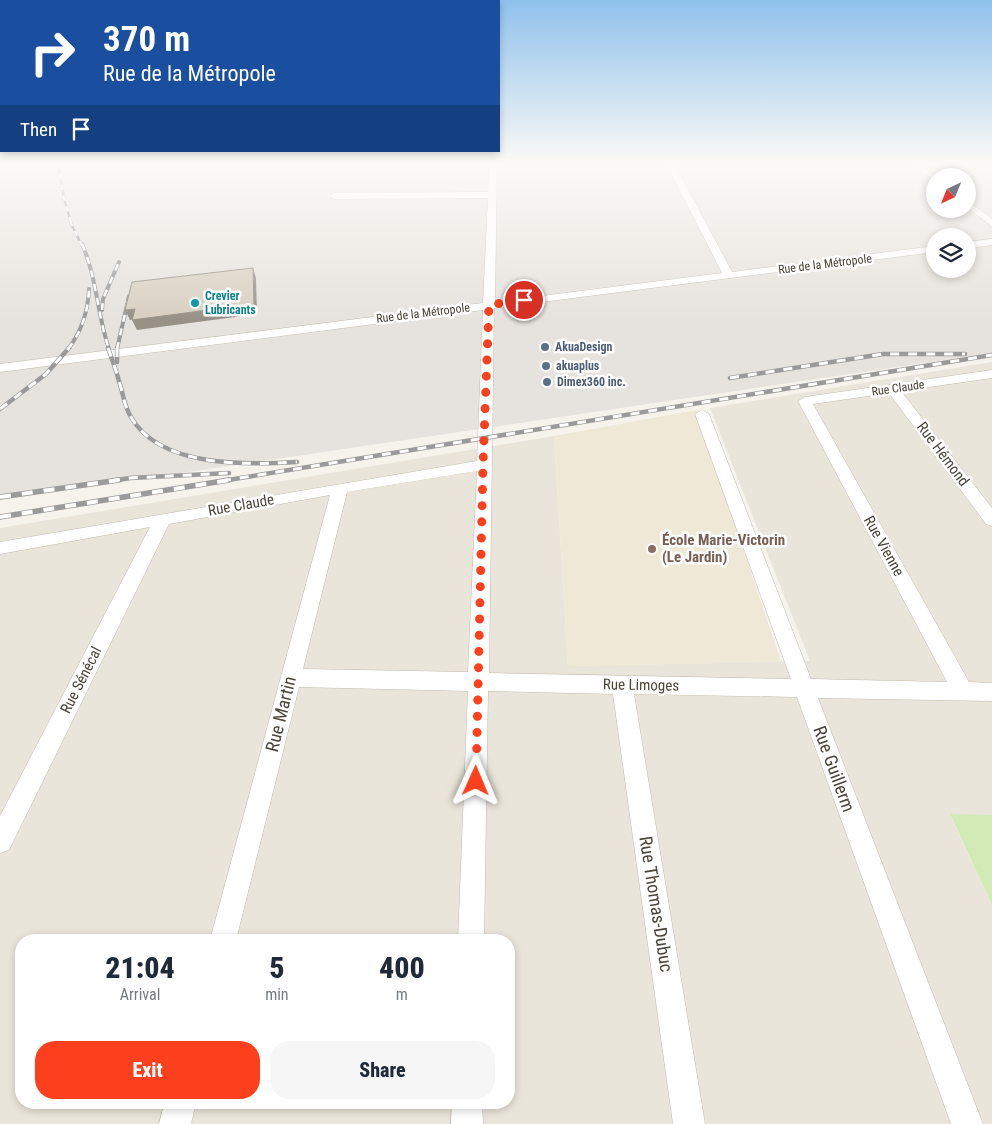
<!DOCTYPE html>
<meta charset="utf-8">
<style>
:root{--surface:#fff;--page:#f6f6f7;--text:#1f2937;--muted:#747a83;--accent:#fc3f1d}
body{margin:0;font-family:"Roboto Condensed",sans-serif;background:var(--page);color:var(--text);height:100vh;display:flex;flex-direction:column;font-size:19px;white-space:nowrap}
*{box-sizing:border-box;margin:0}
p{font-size:16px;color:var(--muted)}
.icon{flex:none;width:28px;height:28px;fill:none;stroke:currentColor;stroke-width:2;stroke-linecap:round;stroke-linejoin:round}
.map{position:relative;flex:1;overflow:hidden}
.side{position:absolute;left:15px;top:934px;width:500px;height:175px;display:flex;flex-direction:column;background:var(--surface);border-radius:20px;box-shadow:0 2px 8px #0003}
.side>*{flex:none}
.hud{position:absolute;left:0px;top:0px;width:500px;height:152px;box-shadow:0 2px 8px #0003;background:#1a4fa0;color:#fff;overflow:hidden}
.needle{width:32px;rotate:223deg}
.buttons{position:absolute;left:926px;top:168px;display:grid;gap:10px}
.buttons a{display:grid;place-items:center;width:50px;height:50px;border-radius:50%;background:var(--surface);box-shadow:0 2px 8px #0003;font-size:25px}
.pin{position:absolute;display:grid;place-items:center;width:42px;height:42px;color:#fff;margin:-21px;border:2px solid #fff;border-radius:50%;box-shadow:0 1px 5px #0007}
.me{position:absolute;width:55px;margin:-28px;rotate:1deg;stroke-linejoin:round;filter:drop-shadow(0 0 4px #0008)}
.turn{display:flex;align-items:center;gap:18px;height:105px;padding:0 20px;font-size:22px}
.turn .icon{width:65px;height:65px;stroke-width:2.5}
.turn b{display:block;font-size:35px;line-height:42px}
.then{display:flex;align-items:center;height:48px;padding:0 20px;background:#0003;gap:10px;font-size:19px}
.eta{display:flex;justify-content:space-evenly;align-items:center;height:85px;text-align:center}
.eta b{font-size:30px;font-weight:800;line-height:35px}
.cta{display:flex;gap:10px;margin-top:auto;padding:10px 20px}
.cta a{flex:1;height:58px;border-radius:20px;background:var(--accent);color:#fff;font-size:20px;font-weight:800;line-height:58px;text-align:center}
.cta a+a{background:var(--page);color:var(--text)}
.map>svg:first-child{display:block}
.residential{fill:#eae5da;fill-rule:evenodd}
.industrial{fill:#e6e2dd;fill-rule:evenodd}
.education{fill:#efe8d6}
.green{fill:#d2eab5}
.parking{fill:#e5e3e0}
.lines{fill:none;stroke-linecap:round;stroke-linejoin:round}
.minor-casing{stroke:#c2bbae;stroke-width:1}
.minor{fill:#fff;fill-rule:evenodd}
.rail-far3-casing{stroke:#9a9a9a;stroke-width:2.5}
.rail-far2-casing{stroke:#9a9a9a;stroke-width:4}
.rail-far1-casing{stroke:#9a9a9a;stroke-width:4.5}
.rail-casing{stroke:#9a9a9a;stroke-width:5.5}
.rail-far3{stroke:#fff;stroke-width:2;stroke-dasharray:5.5;stroke-linecap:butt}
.rail-far2{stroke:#fff;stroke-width:2.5;stroke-dasharray:7;stroke-linecap:butt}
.rail-far1{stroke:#fff;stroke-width:3;stroke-dasharray:9;stroke-linecap:butt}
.rail{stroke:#fff;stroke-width:4;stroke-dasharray:11;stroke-linecap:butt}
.shaded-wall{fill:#979187}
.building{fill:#d8cfc1;stroke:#979187}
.route{stroke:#fc3f1d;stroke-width:9;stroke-dasharray:0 16.2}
.culture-dot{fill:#0f9aa8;stroke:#fff;stroke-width:2}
.service-dot{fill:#5c6f8a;stroke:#fff;stroke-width:2}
.education-dot{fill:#8d6e63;stroke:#fff;stroke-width:2}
.labels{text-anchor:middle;stroke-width:5;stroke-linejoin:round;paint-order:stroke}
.far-street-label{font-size:12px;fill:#4b4439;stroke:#fff}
.far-culture-label{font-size:12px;font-weight:bold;fill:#0d838f;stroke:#fff;text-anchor:start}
.far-service-label{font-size:12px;font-weight:bold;fill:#4e5e75;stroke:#fff;text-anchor:start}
.street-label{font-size:15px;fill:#4b4439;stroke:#fff}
.education-label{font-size:15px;font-weight:bold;fill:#785e54;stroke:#fff;text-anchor:start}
.near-street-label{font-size:18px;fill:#4b4439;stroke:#fff}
</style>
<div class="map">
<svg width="992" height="1124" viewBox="0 0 992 1124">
<rect width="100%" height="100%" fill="#f6f3ec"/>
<!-- residential -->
<path class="residential" d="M992 362V815H950L992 905V1124H0V528L554 436 568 666 810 661 710 408ZM21 940H509V1102H21Z"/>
<!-- industrial -->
<path class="industrial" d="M0 163H992V353L0 500ZM935 176H968V209H935ZM935 236H968V269H935Z"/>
<!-- education -->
<polygon class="education" points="697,410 781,662 568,666 554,436"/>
<!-- green -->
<polygon class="green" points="950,814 992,815 992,905"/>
<!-- parking -->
<g class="parking">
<polygon points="867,163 900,163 935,191 935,206 914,188 917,188 915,187 894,186"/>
<polygon points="939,209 958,209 988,233 967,233"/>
</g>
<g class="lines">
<defs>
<g id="minor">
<path d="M489 163H497L495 302 722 273 666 163H674L732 272 935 246V252L494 308 489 673 791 679 695 414 702 410 709 414 811 679 947 682 798 401 805 397 992 370V378L901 391 992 508V526L986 524 889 393 813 404 969 682 992 683V701L818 698 983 1124H951L797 697 634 694 705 1124H673L613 694 488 691 484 940H458L468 691 299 687 236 940H210L330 495 169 524 9 850 0 853V816L150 527 0 554V542L477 461 483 310 0 372V364L483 303 488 198 334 199 330 196 334 193 488 192ZM477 471 468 672 303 669 347 492Z"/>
<polygon points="910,163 919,163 936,176 935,181"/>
<polygon points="968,201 992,219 992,226 968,208"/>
<polygon points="992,239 992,245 968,248 968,242"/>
<polygon points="165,1102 196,1102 191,1124 159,1124"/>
<polygon points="452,1102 482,1102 483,1124 451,1124"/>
</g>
</defs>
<!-- minor casing -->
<use href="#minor" class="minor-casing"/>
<!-- minor -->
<use href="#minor" class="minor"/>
<defs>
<g id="rail-far3">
<polyline points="58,163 64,199 72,226"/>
<polyline points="70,221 82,246"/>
</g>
<g id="rail-far2">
<path d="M82 244C97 278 97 314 109 349"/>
<polyline points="102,310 103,299 119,262"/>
<path d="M68 349C82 331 88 312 89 289"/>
<polyline points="117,349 129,296"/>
</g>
<g id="rail-far1">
<path d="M108 348C112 359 116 370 119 381 123 393 124 406 131 417 160 468 247 465 297 462"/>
<polyline points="117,348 117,362"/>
<polyline points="730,378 883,354 965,354"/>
<polyline points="0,409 46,374 69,348"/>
<polyline points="111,481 130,478 229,473"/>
<polyline points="222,481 992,355"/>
</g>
<g id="rail">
<polyline points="0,497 119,480"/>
<polyline points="0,517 229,480"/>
</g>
</defs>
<!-- rail-far3 casing -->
<use href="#rail-far3" class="rail-far3-casing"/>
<!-- rail-far2 casing -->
<use href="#rail-far2" class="rail-far2-casing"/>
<!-- rail-far1 casing -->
<use href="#rail-far1" class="rail-far1-casing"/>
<!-- rail casing -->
<use href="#rail" class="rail-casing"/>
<!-- rail-far3 -->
<use href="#rail-far3" class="rail-far3"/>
<!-- rail-far2 -->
<use href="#rail-far2" class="rail-far2"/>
<!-- rail-far1 -->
<use href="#rail-far1" class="rail-far1"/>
<!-- rail -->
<use href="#rail" class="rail"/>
</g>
<!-- shaded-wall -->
<g class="shaded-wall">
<polygon points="253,268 256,278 257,314 137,330 132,320"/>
<polygon points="135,309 139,318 130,320 125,310"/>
</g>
<!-- building -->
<polygon class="building" points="253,268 254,304 132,320 135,309 125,310 132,282"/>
<!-- sky -->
<linearGradient id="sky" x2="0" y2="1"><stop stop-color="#8fc1ec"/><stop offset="0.51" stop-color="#fbfaf6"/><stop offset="1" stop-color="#fbfaf6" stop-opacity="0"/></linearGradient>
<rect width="992" height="320" fill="url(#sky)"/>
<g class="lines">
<!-- route -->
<polyline class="route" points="476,781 483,465 489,305 524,300"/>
</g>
<!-- markers -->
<circle class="culture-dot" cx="195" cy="303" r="5"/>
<g class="service-dot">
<circle cx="545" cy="347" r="5"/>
<circle cx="546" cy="366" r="5"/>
<circle cx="547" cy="382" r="5"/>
</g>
<circle class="education-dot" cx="652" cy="549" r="5"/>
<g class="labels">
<!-- far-street labels -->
<g class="far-street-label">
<text transform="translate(825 264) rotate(-7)" y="4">Rue de la Métropole</text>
<text transform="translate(423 313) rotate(-7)" y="4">Rue de la Métropole</text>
<text transform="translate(898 388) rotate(-8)" y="4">Rue Claude</text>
</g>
<!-- far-culture labels -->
<g class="far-culture-label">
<text x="205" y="300">Crevier<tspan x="205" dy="14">Lubricants</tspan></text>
</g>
<!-- far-service labels -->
<g class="far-service-label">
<text x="555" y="351">AkuaDesign</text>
<text x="556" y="370">akuaplus</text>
<text x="557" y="386">Dimex360 inc.</text>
</g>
<!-- street labels -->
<g class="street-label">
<text transform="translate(943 454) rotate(53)" y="5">Rue Hémond</text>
<text transform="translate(241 505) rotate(-10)" y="5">Rue Claude</text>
<text transform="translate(884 546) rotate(61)" y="5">Rue Vienne</text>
<text transform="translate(81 680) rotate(-63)" y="5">Rue Sénécal</text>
<text transform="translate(641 685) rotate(1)" y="5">Rue Limoges</text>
</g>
<!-- education labels -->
<g class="education-label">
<text x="662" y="545">École Marie-Victorin<tspan x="662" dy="17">(Le Jardin)</tspan></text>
</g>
<!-- near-street labels -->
<g class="near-street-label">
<text transform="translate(281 714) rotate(-76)" y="6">Rue Martin</text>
<text transform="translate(834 769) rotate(70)" y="6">Rue Guillerm</text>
<text transform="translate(656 904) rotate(81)" y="6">Rue Thomas-Dubuc</text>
</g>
</g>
</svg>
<div class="buttons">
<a><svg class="needle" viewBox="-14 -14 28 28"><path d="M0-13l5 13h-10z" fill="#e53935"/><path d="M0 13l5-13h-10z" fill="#747a83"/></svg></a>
<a><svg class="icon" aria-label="layers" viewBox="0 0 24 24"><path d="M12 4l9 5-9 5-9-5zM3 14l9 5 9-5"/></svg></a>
</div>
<div class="pin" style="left:524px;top:300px;background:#d93025"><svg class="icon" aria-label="arrive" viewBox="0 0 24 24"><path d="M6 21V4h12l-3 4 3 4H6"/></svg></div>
<svg class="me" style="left:476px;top:781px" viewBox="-20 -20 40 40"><path d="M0-17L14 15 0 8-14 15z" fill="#fc3f1d" stroke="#fff" stroke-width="4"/></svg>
<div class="hud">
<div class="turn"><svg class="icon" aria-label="right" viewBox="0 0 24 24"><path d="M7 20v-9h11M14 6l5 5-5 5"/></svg><div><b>370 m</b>Rue de la Métropole</div></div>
<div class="then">Then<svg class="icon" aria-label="arrive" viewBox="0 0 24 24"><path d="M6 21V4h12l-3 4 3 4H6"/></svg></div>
</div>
<section class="side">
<div class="eta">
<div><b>21:04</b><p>Arrival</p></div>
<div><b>5</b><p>min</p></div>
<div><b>400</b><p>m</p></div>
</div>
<div class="cta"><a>Exit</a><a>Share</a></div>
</section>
</div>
